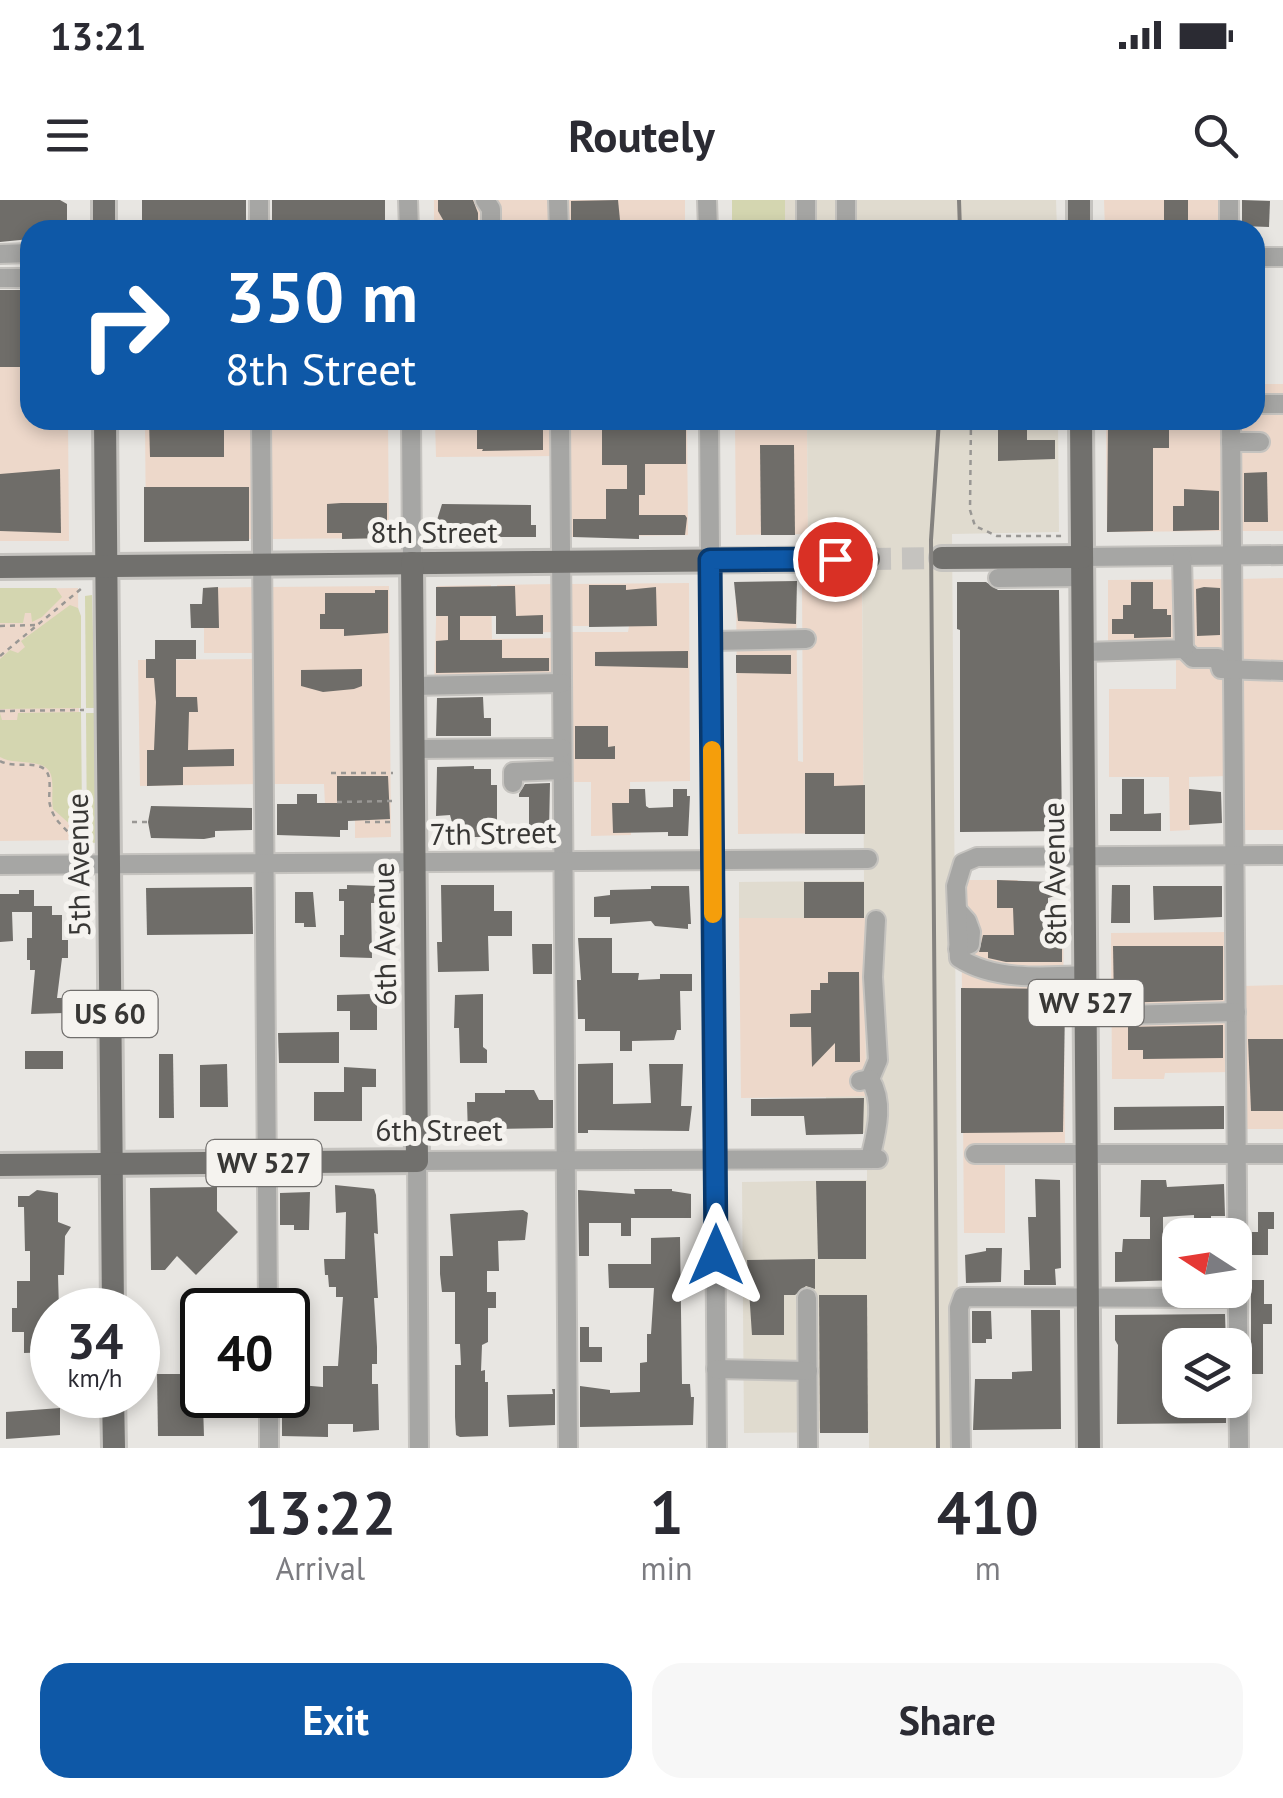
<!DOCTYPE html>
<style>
:root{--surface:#fff;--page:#f7f7f7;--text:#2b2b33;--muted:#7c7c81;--accent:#0e58a7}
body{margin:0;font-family:"PT Sans",sans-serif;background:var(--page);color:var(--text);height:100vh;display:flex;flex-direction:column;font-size:38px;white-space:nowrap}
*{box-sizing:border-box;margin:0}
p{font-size:32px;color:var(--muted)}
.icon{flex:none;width:55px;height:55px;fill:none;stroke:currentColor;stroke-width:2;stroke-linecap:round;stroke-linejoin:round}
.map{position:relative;height:1248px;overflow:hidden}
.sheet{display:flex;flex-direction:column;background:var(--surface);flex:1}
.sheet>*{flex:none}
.guide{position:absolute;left:20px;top:20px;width:1245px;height:210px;border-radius:30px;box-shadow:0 5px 15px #0003;background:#0e58a7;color:#fff;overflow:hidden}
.needle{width:65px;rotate:282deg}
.tools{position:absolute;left:1162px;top:1018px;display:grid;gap:20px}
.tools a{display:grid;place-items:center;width:90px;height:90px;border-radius:20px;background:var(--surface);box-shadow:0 5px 15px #0003;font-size:50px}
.speed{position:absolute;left:30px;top:1088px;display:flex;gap:20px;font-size:50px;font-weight:700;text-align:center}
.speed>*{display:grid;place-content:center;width:130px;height:130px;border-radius:50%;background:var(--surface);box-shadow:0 5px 15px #0003;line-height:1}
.speed small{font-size:25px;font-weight:400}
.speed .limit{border:5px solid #111;border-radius:15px;background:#fff;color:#111}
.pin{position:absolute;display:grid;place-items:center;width:85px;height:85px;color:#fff;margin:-42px;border:5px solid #fff;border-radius:50%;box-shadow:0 2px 10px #0007}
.me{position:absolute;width:110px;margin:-55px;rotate:0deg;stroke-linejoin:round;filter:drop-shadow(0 0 8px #0008)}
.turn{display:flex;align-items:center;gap:35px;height:210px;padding:0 40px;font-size:45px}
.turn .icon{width:130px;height:130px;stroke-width:2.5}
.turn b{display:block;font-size:70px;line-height:85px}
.eta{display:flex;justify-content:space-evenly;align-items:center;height:170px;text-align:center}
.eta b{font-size:60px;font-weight:600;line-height:70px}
.primary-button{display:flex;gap:20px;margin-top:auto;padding:20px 40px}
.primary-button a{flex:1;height:115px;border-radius:30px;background:var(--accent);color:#fff;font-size:40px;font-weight:600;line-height:115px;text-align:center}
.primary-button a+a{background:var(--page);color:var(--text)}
.status{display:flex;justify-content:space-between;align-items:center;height:70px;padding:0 50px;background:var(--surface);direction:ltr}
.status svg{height:28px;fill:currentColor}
header{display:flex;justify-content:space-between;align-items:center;height:130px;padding:0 40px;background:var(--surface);font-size:45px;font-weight:600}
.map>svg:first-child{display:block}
.commercial{fill:#edd8ca}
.built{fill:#e0dbcf}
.green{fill:#d4d6b0}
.building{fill:#6f6d69}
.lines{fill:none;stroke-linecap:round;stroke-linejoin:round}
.major-tunnel{stroke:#c5c3bf;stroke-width:22;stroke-dasharray:22 11;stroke-linecap:butt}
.minor-casing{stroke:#c5c3bf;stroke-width:22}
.major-casing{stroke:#c5c3bf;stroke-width:28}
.path{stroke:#999794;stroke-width:2.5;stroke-dasharray:5 5;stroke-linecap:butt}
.minor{stroke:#a6a6a4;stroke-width:18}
.major{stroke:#71706d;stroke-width:22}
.rail{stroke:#84827f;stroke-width:4}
.route-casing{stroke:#09396d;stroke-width:25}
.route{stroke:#0e58a7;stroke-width:18}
.slow{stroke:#f59e0b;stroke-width:18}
.labels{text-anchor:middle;stroke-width:10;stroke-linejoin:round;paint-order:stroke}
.shield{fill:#f5f3ef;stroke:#716f6d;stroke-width:2.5}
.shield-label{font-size:28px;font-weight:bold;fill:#383735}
.street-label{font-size:30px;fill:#383735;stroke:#f5f3ef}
</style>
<div class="status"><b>13:21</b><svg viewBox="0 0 49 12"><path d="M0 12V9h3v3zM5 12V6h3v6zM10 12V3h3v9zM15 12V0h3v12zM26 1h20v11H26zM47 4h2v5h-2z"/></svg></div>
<header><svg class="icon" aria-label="menu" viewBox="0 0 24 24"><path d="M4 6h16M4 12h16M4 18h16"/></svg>Routely<svg class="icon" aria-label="search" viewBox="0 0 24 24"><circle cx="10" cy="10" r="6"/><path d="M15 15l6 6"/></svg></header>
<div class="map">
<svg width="1283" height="1248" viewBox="0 0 1283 1248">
<rect width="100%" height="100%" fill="#e8e6e2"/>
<!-- commercial -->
<g class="commercial">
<polygon points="434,0 553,0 554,30 434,30"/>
<polygon points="565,0 685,0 685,30 566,30"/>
<polygon points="1104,0 1224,0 1224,30 1105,30"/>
<polygon points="0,90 30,90 30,220 68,220 69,341 0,341"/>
<polygon points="1255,184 1283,184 1283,331 1239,331 1238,220 1255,220"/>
<polygon points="145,220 256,220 257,339 146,340"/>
<polygon points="268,220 388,220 389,338 269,339"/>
<polygon points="435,220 555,220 556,256 436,257"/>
<polygon points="567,220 687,220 688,335 568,337"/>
<polygon points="735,220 807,220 808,334 736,335"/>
<polygon points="1106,220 1226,220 1227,331 1107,332"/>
<polygon points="1283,378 1283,630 1241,630 1239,379"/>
<polygon points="1228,379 1229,576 1189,577 1190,630 1170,631 1169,577 1109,577 1109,489 1176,489 1176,452 1108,451 1108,380"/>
<polygon points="802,382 862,382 864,633 738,634 736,383 796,383 798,561 803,562"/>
<polygon points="689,383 690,581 630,582 631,635 591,636 591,582 570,582 569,432 628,432 629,426 569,426 569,384"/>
<polygon points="557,384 557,432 497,433 497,385"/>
<polygon points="491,385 492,439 557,438 558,492 434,493 437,386"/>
<polygon points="389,386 391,637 355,638 355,604 325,604 324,584 271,584 270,387"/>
<polygon points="258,387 258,453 204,453 204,388"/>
<polygon points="78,388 80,640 0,641 0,389"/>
<polygon points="258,459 259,584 140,586 138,460"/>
<polygon points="961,680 1018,680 1018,707 1063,707 1065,946 1005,947 1005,1033 964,1033"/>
<polygon points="865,717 866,897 741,898 739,718"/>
<polygon points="1230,732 1232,872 1165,873 1164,879 1112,879 1111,733"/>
<polygon points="1283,785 1283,929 1244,929 1243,786"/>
</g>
<!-- built -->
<g class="built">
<polygon points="733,0 1056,0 1057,30 733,30"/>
<polygon points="807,220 1058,220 1059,332 952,334 959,1248 869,1248 869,1232 744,1233 742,982 867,980 867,933 827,933 826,897 866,896 865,718 739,718 739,682 864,681 862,335 808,334"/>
</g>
<!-- green -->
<g class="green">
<rect x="732" y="0" width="53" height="30"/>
<polygon points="0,388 56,388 62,397 42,417 32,422 31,413 25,413 23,423 0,423"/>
<polygon points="92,395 95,508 86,508 85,396"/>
<polygon points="70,405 78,408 81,416 81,508 0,509 0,459 10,450 18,453 25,447 21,441"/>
<path d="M81 512 82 616 77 624 72 626 53 609C51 598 54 586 51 575 46 557 14 566 0 557V513L2 520H17L18 513Z"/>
<polygon points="86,513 95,513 96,643 87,642"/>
</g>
<!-- building -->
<g class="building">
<polygon points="0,0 60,0 67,4 67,27 30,30 30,39 0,42"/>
<rect x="142" y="0" width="104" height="30"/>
<rect x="272" y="0" width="113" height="30"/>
<polygon points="438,0 473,0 478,13 478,30 455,30 446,25 438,11"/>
<polygon points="618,0 621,30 571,30 571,1"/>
<rect x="1164" y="0" width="24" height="23"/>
<polygon points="1242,0 1270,1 1269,27 1242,26"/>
<rect x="0" y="90" width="30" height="77"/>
<polygon points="149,220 224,220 224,257 150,257"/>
<polygon points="434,220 488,220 488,230 543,230 543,250 482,251 483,249 477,249 477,230 434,230"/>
<polygon points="602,220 628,220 628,229 686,229 686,264 645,264 645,295 639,295 639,315 685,315 687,318 685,335 639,335 639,339 573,337 573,319 606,319 606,289 627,289 627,265 602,265"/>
<polygon points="1108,223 1169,223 1169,248 1153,248 1153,331 1107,332"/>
<polygon points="998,226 1027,226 1027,240 1055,240 1055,259 998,261"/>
<polygon points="760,245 794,245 795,335 761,335"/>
<polygon points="60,269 61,333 0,331 0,274"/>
<polygon points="1267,272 1268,322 1244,322 1244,273"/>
<polygon points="144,287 249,287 249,341 144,342"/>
<polygon points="1184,289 1219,291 1219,330 1173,331 1173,306 1184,306"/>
<polygon points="341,303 387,303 387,338 342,339 342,333 327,333 327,304"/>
<polygon points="442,304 531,305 531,325 536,325 536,337 442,337 437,320"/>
<polygon points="797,381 796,424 738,421 734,382"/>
<polygon points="957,382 986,382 998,390 1059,390 1062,631 960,632 960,430 957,429"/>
<polygon points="1131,382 1153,382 1153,409 1167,409 1167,415 1171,415 1171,437 1134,438 1134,434 1112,434 1112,419 1123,419 1123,405 1131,405"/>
<polygon points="589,385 626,385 626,390 656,387 657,426 589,427"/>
<polygon points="515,386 516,416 543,415 543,434 496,434 496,416 460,416 460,440 502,440 502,458 549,458 549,471 436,473 436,441 448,440 448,416 436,416 436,387"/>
<polygon points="218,387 219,428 191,428 190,404 202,404 203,388"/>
<polygon points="1204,387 1220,388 1220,435 1197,436 1196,389"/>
<polygon points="375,390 388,390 388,433 344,436 344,429 320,429 320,414 325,414 325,393 375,393"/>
<polygon points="155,440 196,440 196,459 176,459 176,497 197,497 198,512 189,512 188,550 234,549 234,566 183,567 183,585 147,586 147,550 154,550 156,502 154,478 146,478 146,459 155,459"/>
<polygon points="688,451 688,468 595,466 595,452"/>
<polygon points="736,455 791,455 791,474 736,473"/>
<polygon points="362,469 362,486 354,489 323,492 301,486 301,470"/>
<polygon points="483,497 484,518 491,518 491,536 436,536 437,498"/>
<polygon points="575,526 608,526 608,547 615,546 615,559 575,559"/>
<polygon points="474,566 474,569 491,569 491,585 497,585 497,637 456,637 450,615 436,616 437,567"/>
<polygon points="805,573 834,573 834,586 865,585 865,634 805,634"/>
<polygon points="337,576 388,576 390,619 348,621 348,630 340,630 340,637 277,635 277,604 297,604 297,594 317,594 317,603 337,603"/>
<polygon points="1122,579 1144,579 1144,614 1161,613 1161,631 1110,631 1110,614 1122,614"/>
<polygon points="550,583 549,631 529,631 529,597 519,597 519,594 525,584"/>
<polygon points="629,589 645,589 646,606 649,608 673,607 673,589 687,589 687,596 690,596 688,636 668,636 668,632 613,633 612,603 629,603"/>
<polygon points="1189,589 1221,592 1222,623 1189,625"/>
<polygon points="151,606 252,608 252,630 215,631 215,637 204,639 151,638 148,622"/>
<polygon points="997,680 1055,682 1055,696 1048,698 1048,718 1062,719 1062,762 1006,762 988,758 988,752 979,752 983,735 1014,735 1013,708 997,708"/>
<rect x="804" y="682" width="60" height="36"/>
<polygon points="347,685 378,686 378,703 371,703 372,758 340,757 340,735 344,735 344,701 339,701 339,689 347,689"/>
<polygon points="441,685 494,685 494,711 512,711 512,736 488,736 489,771 438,772 437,742 442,742"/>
<polygon points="1112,685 1130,685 1130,723 1111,723"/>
<polygon points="651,686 689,686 691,724 688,724 688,729 655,726 651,721 610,724 610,717 594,717 594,697 610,695 610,690 651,689"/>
<polygon points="1153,686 1222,686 1222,717 1154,720"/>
<polygon points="252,687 253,734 147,735 146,688"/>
<polygon points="19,690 34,690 34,706 52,706 52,715 62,715 62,740 68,740 68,758 62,758 57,798 64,798 64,813 31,814 35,770 30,770 30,760 27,760 27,738 32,738 32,712 12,712 13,741 0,742 0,694 19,694"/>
<polygon points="295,692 313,692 316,727 304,727 304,723 295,723"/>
<polygon points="578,738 612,738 612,773 639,773 638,780 660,779 660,774 692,774 692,791 680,791 681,830 677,830 674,840 632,841 632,851 620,851 620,831 585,831 585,819 578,819 577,780 581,780"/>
<polygon points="532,744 552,744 552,774 533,774"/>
<polygon points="1113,746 1223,746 1223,800 1114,803"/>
<polygon points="828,772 859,772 860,862 835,862 835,843 812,867 811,827 790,827 790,814 811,813 811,790 820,790 820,783 828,783"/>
<polygon points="961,788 1063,789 1065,806 1063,932 961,933"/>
<polygon points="371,794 377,795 377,830 350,830 350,811 337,811 337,795"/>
<polygon points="483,794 483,847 487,850 487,863 460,863 459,828 454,828 455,795"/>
<polygon points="1223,825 1223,858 1143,859 1143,850 1128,850 1128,827"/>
<polygon points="339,832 339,863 279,863 278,833"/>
<polygon points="1248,839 1283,839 1283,911 1251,911"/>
<rect x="25" y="851" width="38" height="18"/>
<polygon points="159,854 173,854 174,918 159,918"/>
<polygon points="613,863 613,904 651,903 649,864 683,864 681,906 692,906 689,931 588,930 588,933 578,933 578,864"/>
<polygon points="227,864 228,907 200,907 200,865"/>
<polygon points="344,867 376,869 376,887 362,887 362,921 314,921 314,892 344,892"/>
<polygon points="505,890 534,890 539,900 553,900 553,928 496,929 496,935 468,935 467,902 475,902 475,893 505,893"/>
<polygon points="864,898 863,934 806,935 804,916 751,916 751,899"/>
<polygon points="1224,906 1224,929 1114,930 1114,907"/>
<polygon points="1035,979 1060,980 1061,1068 1055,1069 1056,1085 1024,1085 1024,1070 1030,1070 1028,1017 1036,1017"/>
<polygon points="1141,980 1166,980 1167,987 1224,984 1225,1016 1211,1016 1211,1020 1194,1021 1194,1015 1163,1017 1163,1049 1180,1048 1180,1080 1115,1082 1115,1052 1122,1052 1123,1039 1150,1039 1150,1017 1140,1017"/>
<polygon points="816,981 866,981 866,1059 818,1059"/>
<polygon points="335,985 374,989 376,995 378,1034 374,1033 378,1098 374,1098 377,1147 377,1164 372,1164 372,1184 378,1184 379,1230 353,1232 353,1224 328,1224 328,1237 282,1236 282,1195 288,1195 288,1184 323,1187 323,1166 338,1166 343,1097 336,1097 336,1087 329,1087 328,1075 325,1075 324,1059 345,1059 346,1012 336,1013"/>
<polygon points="217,987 217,1011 238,1032 196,1075 177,1056 165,1070 151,1070 150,988"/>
<polygon points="634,989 672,989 672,991 691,994 691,1018 631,1018 631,1036 621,1036 621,1023 589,1023 589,1056 579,1056 578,990 635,994"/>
<polygon points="37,990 58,993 58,1022 71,1027 65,1036 64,1075 58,1075 59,1110 52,1110 52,1152 24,1153 24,1132 12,1132 12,1108 17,1108 17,1081 30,1081 30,1051 25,1051 24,1007 18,1007 18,996 29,996"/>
<polygon points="310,992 309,1030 294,1030 294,1025 280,1025 280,993"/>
<polygon points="523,1010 528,1013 525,1040 498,1041 499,1071 487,1071 487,1092 496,1092 496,1108 488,1108 488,1142 482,1145 481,1171 485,1170 485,1182 488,1182 488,1236 460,1237 456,1235 455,1217 455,1165 461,1165 460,1144 455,1144 455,1092 442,1092 440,1074 440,1056 453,1056 450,1014"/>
<polygon points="1258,1012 1274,1012 1274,1029 1268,1029 1268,1055 1252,1055 1252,1032 1258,1032"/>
<polygon points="680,1037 682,1184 690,1184 691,1197 694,1197 693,1225 580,1227 580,1186 610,1190 610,1193 640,1192 640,1163 647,1162 647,1134 651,1134 654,1088 609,1088 608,1064 651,1064 651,1038"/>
<polygon points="986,1048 1002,1048 1001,1082 966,1083 965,1055 986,1051"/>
<polygon points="815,1059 815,1089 806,1086 795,1095 784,1095 784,1135 752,1135 747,1060"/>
<polygon points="1251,1080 1264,1080 1264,1104 1272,1104 1272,1124 1263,1124 1263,1174 1251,1174"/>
<polygon points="819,1095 867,1095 868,1233 820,1233"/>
<polygon points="1031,1110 1060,1110 1061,1229 973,1230 975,1179 1012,1179 1012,1172 1032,1171"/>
<polygon points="972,1111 991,1111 992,1139 986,1139 986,1143 972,1143"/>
<polygon points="1225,1114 1226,1145 1171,1146 1171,1187 1180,1187 1180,1200 1226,1200 1226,1223 1117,1224 1118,1145 1115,1140 1115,1115"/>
<polygon points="580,1127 589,1127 589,1147 602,1147 602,1162 580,1162"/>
<polygon points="157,1174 202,1174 204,1236 158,1236"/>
<polygon points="552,1189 555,1189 555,1225 509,1227 507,1195 553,1194"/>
<polygon points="60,1208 60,1235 6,1239 6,1212"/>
</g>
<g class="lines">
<!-- major-tunnel -->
<polyline class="major-tunnel" points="869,359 942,358"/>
<defs>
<g id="minor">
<polyline points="259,0 259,30"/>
<polyline points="408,0 409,30"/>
<polyline points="485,0 491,9 491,30"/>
<polyline points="558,0 559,30"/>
<polyline points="707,0 708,30"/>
<polyline points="806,0 806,30"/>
<polyline points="846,0 846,30"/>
<polyline points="1229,0 1229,30"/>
<polyline points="0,54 30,53"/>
<polyline points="1255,57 1283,57"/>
<polyline points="0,78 30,78"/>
<polyline points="1255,204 1283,204"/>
<polyline points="261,220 268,1110"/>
<polyline points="411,220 412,363"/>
<polyline points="560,220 568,1248"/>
<polyline points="709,220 717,1248"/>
<polyline points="1231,220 1239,1248"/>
<polyline points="1231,242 1260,242"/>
<polyline points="1082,357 1283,355"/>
<polyline points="998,378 1082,377"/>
<polyline points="712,441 806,439"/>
<polyline points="1184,449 1193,458 1218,458 1221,469 1283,471"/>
<polyline points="1083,452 1184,449 1182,356"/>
<polyline points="413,486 562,483"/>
<polyline points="413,549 562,548"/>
<polyline points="513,583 513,572 562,570"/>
<polyline points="0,665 868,659"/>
<polyline points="957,710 967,721 971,732 970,744 958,749"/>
<path d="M1086 775C1045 777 994 781 959 758L956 686 963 663 977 657 1283 655"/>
<polyline points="1086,816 1236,812"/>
<polyline points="870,879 878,860 873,777 876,720"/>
<path d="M860 881 870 879C885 903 876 933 870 959"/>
<polyline points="975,954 1283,954"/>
<polyline points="807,1098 808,1248"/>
<polyline points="716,1169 808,1171"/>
<polyline points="269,1195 269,1248"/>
<polyline points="419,1248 417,961 878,959"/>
<polyline points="961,1248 959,1108 963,1097 1238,1098"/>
</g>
<g id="major">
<polyline points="104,0 104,30"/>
<polyline points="1079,0 1079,30"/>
<polyline points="105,220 113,1110"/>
<polyline points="1081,220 1089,1248"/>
<polyline points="942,358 1082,357"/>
<polyline points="0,367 869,359"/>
<polyline points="0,965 417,961 412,363"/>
<polyline points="113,1195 114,1248"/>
</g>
</defs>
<!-- minor casing -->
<use href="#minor" class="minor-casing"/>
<!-- major casing -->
<use href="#major" class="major-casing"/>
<!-- path -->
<g class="path">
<polyline points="971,220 970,310 975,326 997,336 1065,336"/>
<polyline points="0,426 35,425"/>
<polyline points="0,456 82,388"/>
<polyline points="0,511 84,510"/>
<path d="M0 561C14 568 27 562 41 567 55 573 47 594 50 605 53 621 70 633 81 644"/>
<polyline points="331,573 393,573"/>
<polyline points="337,602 393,601"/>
<polyline points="132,622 148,622"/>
<polyline points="365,622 393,622"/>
</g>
<!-- minor -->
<use href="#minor" class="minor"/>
<!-- major -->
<use href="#major" class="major"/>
<!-- rail -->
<g class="rail">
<polyline points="959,0 960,30"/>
<polyline points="938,1248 931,340 939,220"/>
</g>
</g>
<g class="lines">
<defs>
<polyline id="route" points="716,1055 710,360 835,359"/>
</defs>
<!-- route casing -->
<use href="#route" class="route-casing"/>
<!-- route -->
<use href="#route" class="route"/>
<!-- slow -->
<polyline class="slow" points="712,550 713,714"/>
</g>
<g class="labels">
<!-- shield labels -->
<g class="shield">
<rect x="1028.5" y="780" width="115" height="46" rx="8"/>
<rect x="62.5" y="791" width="95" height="46" rx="8"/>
<rect x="206.5" y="940" width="115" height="46" rx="8"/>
</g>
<g class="shield-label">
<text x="1086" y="813">WV 527</text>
<text x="110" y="824">US 60</text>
<text x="264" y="973">WV 527</text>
</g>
<!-- street labels -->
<g class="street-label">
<text x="434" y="343">8th Street</text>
<text transform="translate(493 634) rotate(-1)" y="10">7th Street</text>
<text transform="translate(79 665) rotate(-91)" y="10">5th Avenue</text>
<text transform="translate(1055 674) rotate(-91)" y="10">8th Avenue</text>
<text transform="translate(385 734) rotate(-91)" y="10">6th Avenue</text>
<text x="439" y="941">6th Street</text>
</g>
</g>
</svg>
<div class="tools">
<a><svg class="needle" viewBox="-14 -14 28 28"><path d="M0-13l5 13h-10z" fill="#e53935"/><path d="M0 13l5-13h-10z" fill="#7c7c81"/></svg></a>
<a><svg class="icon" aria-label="layers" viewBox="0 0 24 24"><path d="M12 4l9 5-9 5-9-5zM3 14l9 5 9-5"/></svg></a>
</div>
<div class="speed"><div>34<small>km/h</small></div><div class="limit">40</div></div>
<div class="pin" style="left:835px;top:359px;background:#d93025"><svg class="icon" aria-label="arrive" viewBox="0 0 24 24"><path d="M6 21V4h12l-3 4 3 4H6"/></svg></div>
<svg class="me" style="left:716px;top:1055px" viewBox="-20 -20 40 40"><path d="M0-17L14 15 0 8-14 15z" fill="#0e58a7" stroke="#fff" stroke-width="4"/></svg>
<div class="guide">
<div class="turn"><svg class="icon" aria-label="right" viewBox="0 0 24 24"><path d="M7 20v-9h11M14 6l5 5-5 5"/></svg><div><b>350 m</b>8th Street</div></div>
</div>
</div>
<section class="sheet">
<div class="eta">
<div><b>13:22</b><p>Arrival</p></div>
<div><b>1</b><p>min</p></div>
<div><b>410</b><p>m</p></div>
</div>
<div class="primary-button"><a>Exit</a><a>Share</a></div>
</section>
